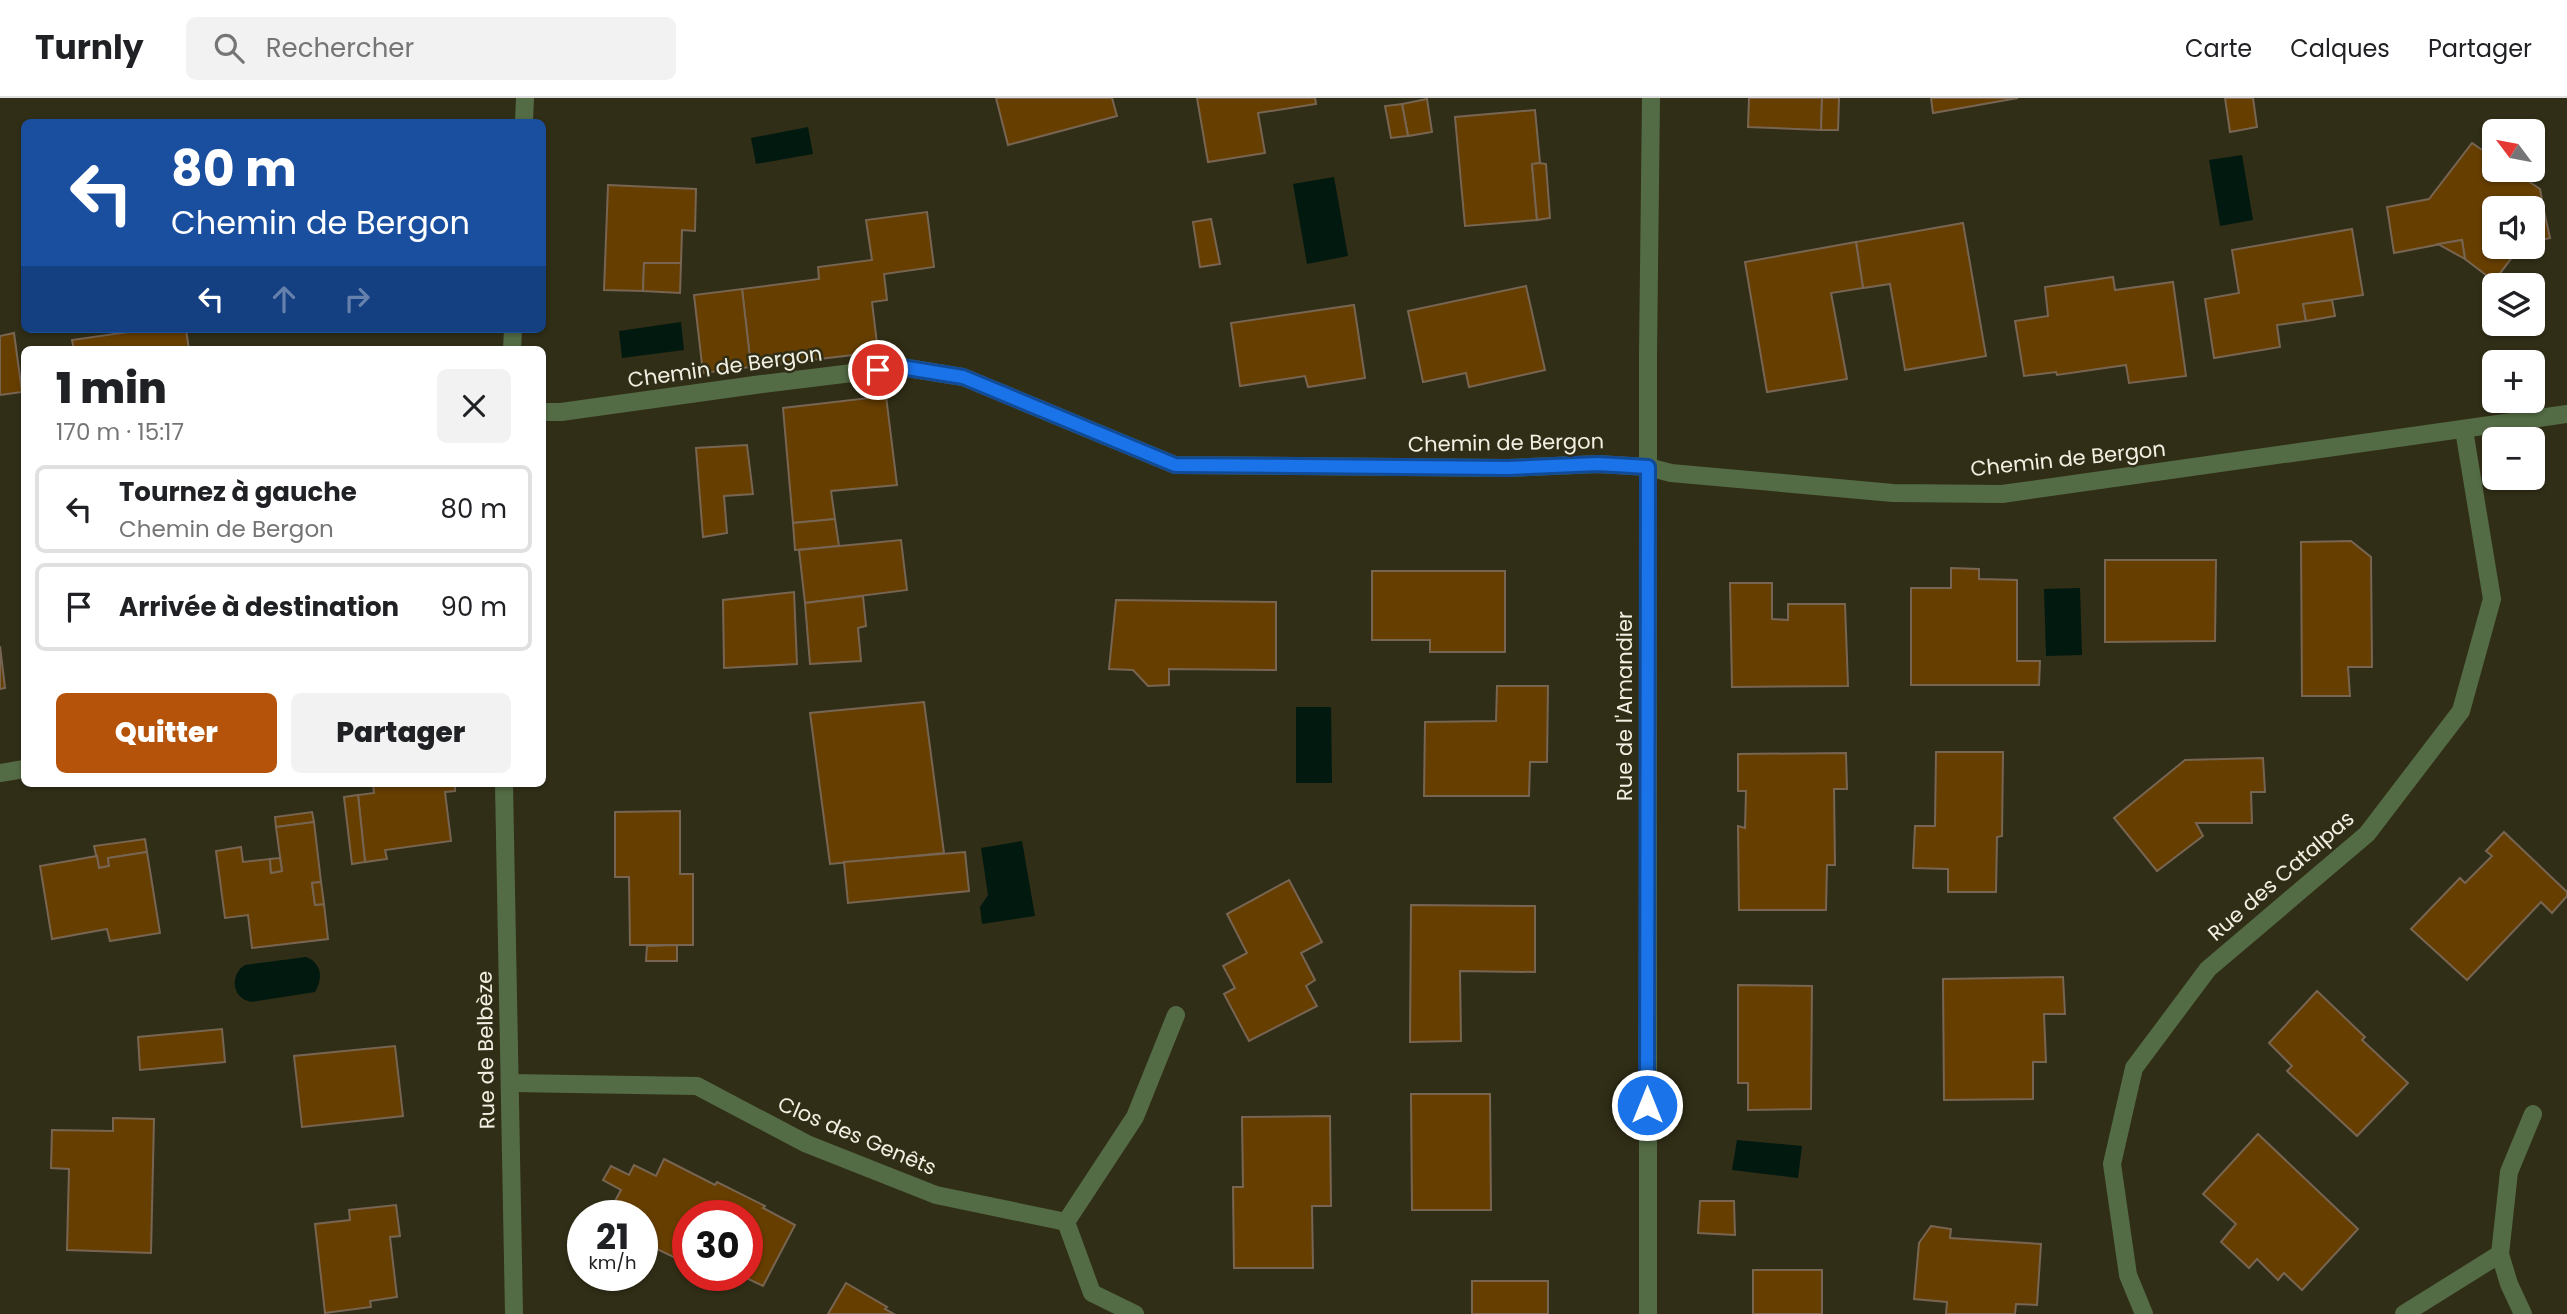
<!DOCTYPE html>
<html lang="fr">
<meta charset="utf-8">
<style>
:root{--surface:#fff;--page:#f2f2f2;--text:#202124;--muted:#757577;--line:#e0e0e0;--accent:#b45309}
body{margin:0;font-family:Poppins,sans-serif;background:var(--page);color:var(--text);height:100vh;display:flex;flex-direction:column;font-size:26px;white-space:nowrap}
*{box-sizing:border-box;margin:0}
p{font-size:23px;color:var(--muted)}
.icon{flex:none;width:38px;height:38px;fill:none;stroke:currentColor;stroke-width:2;stroke-linecap:round;stroke-linejoin:round}
.map{position:relative;flex:1;overflow:hidden}
.panel{position:absolute;left:21px;top:248px;width:525px;height:441px;display:flex;flex-direction:column;background:var(--surface);border-radius:10px;box-shadow:0 2px 5px #0004}
.panel>*{flex:none}
.banner{position:absolute;left:21px;top:21px;width:525px;height:214px;border-radius:10px;box-shadow:0 2px 5px #0004;background:#1a4fa0;color:#fff;overflow:hidden}
.needle{width:46px;rotate:302deg}
.fabs{position:absolute;left:2482px;top:21px;display:grid;gap:14px}
.fabs a{display:grid;place-items:center;width:63px;height:63px;border-radius:10px;background:var(--surface);box-shadow:0 2px 5px #0004;font-size:35px}
.speed{position:absolute;left:567px;top:1102px;display:flex;gap:14px;font-size:35px;font-weight:700;text-align:center}
.speed>*{display:grid;place-content:center;width:91px;height:91px;border-radius:50%;background:var(--surface);box-shadow:0 2px 5px #0004;line-height:1}
.speed small{font-size:18px;font-weight:400}
.speed .limit{border:10px solid #d22;background:#fff;color:#111}
.pin{position:absolute;display:grid;place-items:center;width:60px;height:60px;color:#fff;margin:-30px;border:4px solid #fff;border-radius:50%;box-shadow:0 2px 7px #0007}
.me{position:absolute;width:77px;margin:-38px;rotate:0deg;stroke-linejoin:round;filter:drop-shadow(0 0 5px #0008)}
.turn{display:flex;align-items:center;gap:24px;height:147px;padding:0 35px;font-size:32px}
.turn .icon{width:91px;height:91px;stroke-width:2.5}
.turn b{display:block;font-size:49px;line-height:60px}
.lanes{display:flex;align-items:center;height:66px;padding:0 35px;background:#0003;justify-content:center;gap:35px;direction:ltr}
.lanes .off{opacity:.35}
.round{display:grid;place-items:center;flex:none;width:74px;height:74px;border-radius:10px;background:var(--page)}
.overview{display:flex;align-items:center;justify-content:space-between;height:119px;padding:0 35px}
h1{font-size:42px;font-weight:800;line-height:52px}
.button{display:flex;gap:14px;margin-top:auto;padding:14px 35px}
.button a{flex:1;height:80px;border-radius:10px;background:var(--accent);color:#fff;font-size:28px;font-weight:800;line-height:80px;text-align:center}
.button a+a{background:var(--page);color:var(--text)}
ul{padding:0;list-style:none}
li{display:flex;align-items:center;gap:21px;height:88px;margin:0 14px 10px;padding:0 21px;border:4px solid var(--line);border-radius:10px}
li div{flex:1}
li b{display:block;font-size:26px}
li em{font-style:normal}
header{display:flex;align-items:center;gap:42px;box-sizing:border-box;height:98px;padding:0 35px;background:var(--surface);border-bottom:2px solid var(--line)}
header strong{font-size:33px}
nav{display:flex;gap:38px;margin-inline-start:auto;font-size:24px}
.search{width:490px;height:63px;background:var(--page);display:flex;align-items:center;gap:18px;box-sizing:border-box;padding:0 24px;border-radius:10px;color:var(--muted);font-size:26px}
.map>svg:first-child{display:block}
.water{fill:#021910}
.building{fill:#663e00;stroke:#776552;stroke-width:2}
.lines{fill:none;stroke-linecap:round;stroke-linejoin:round}
.minor{stroke:#546c45;stroke-width:18}
.route-casing{stroke:#114b97;stroke-width:18}
.route{stroke:#1a73e8;stroke-width:12}
.labels{text-anchor:middle;stroke-width:5;stroke-linejoin:round;paint-order:stroke}
.street-label{font-size:21px;fill:#f2f0e2;stroke:#312e17}
</style>
<header>
<strong>Turnly</strong>
<div class="search"><svg class="icon" aria-label="search" viewBox="0 0 24 24"><circle cx="10" cy="10" r="6"/><path d="M15 15l6 6"/></svg>Rechercher</div>
<nav><a>Carte</a><a>Calques</a><a>Partager</a></nav>
</header>
<div class="map">
<svg width="2567" height="1216" viewBox="0 0 2567 1216">
<rect width="100%" height="100%" fill="#312e17"/>
<!-- water -->
<g class="water">
<polygon points="808,29 813,56 756,66 751,40"/>
<polygon points="2242,57 2253,122 2220,128 2209,62"/>
<polygon points="1334,79 1348,158 1307,166 1293,86"/>
<polygon points="681,224 684,252 622,260 619,233"/>
<polygon points="2080,490 2082,557 2046,558 2044,491"/>
<polygon points="1296,609 1331,609 1332,685 1296,685"/>
<polygon points="1022,743 1035,818 982,826 980,809 988,797 981,750"/>
<path d="M306 859C322 865 323 880 315 894L251 904C231 900 230 876 245 867Z"/>
<polygon points="1737,1042 1802,1048 1798,1080 1732,1072"/>
</g>
<!-- building -->
<g class="building">
<polygon points="996,0 1112,0 1117,18 1008,47"/>
<polygon points="1197,0 1315,0 1316,6 1258,15 1265,55 1208,64"/>
<polygon points="1749,0 1822,0 1821,32 1748,29"/>
<polygon points="1822,0 1839,0 1838,32 1821,32"/>
<polygon points="1931,0 2018,0 1933,15"/>
<polygon points="2225,0 2253,0 2257,29 2230,34"/>
<polygon points="1427,1 1432,34 1408,38 1402,6"/>
<polygon points="1402,6 1408,38 1391,40 1385,8"/>
<polygon points="1535,12 1540,65 1532,66 1537,122 1465,128 1455,19"/>
<polygon points="2472,45 2494,60 2494,72 2512,72 2540,91 2544,113 2532,115 2532,110 2494,110 2494,149 2520,149 2494,183 2465,161 2462,142 2394,155 2387,109 2429,101"/>
<polygon points="1540,65 1546,66 1550,120 1537,122 1532,66"/>
<polygon points="608,87 696,91 695,133 682,132 681,165 644,165 643,193 604,192"/>
<polygon points="2544,113 2550,140 2532,144 2532,115"/>
<polygon points="927,114 934,169 884,176 887,202 872,204 878,254 751,269 742,191 819,181 818,169 872,162 866,122"/>
<polygon points="1211,121 1220,166 1200,169 1193,124"/>
<polygon points="1963,125 1986,258 1905,272 1890,186 1863,190 1856,144"/>
<polygon points="2352,131 2363,197 2303,206 2306,223 2277,227 2280,249 2214,260 2205,201 2239,195 2232,152"/>
<polygon points="2462,142 2465,161 2438,146"/>
<polygon points="1856,144 1863,190 1831,195 1847,281 1767,294 1745,164"/>
<polygon points="644,165 681,165 680,195 643,193"/>
<polygon points="2113,179 2115,192 2173,184 2186,278 2129,285 2126,267 2057,277 2056,274 2024,278 2015,223 2048,218 2045,189"/>
<polygon points="1526,188 1545,272 1469,289 1466,275 1423,284 1408,213"/>
<polygon points="742,191 751,269 703,275 694,197"/>
<polygon points="2332,202 2335,218 2306,223 2303,206"/>
<polygon points="1354,207 1365,280 1308,289 1305,278 1240,288 1231,225"/>
<polygon points="149,231 186,231 189,252 74,252 72,242"/>
<polygon points="14,235 22,294 0,297 0,238"/>
<polygon points="886,298 897,387 831,393 835,421 793,425 783,310"/>
<polygon points="747,347 753,396 724,398 727,435 703,439 696,350"/>
<polygon points="835,421 839,448 795,452 793,425"/>
<polygon points="901,442 907,492 805,505 799,452"/>
<polygon points="2351,443 2371,459 2372,569 2348,569 2350,598 2302,598 2301,444"/>
<polygon points="2105,462 2216,462 2215,543 2105,544"/>
<polygon points="1951,470 1979,471 1979,481 2017,482 2017,563 2040,563 2039,587 1911,587 1911,490 1951,490"/>
<polygon points="1372,473 1505,473 1505,554 1430,554 1430,542 1372,542"/>
<polygon points="1730,485 1772,485 1772,521 1788,522 1788,506 1845,506 1848,588 1732,589"/>
<polygon points="794,494 797,566 724,570 723,502"/>
<polygon points="863,498 866,528 858,530 861,563 810,566 805,505"/>
<polygon points="1116,502 1276,504 1276,572 1169,571 1169,587 1148,588 1133,572 1109,571"/>
<polygon points="0,548 5,590 0,591"/>
<polygon points="1497,588 1548,588 1547,664 1530,664 1529,698 1424,698 1425,624 1496,623"/>
<polygon points="924,604 944,755 830,766 810,615"/>
<polygon points="1936,654 2003,654 2002,738 1997,739 1996,794 1948,794 1948,771 1913,770 1915,728 1935,728"/>
<polygon points="1846,655 1847,691 1834,691 1835,767 1827,767 1826,812 1739,812 1738,728 1745,730 1746,693 1738,693 1738,656"/>
<polygon points="2263,660 2265,694 2251,694 2252,725 2196,725 2203,738 2157,773 2114,720 2185,662"/>
<polygon points="373,686 455,686 455,693 445,694 451,743 385,752 387,761 365,764 358,697 374,695"/>
<polygon points="358,697 365,764 352,766 344,699"/>
<polygon points="680,713 680,776 693,776 693,847 630,847 629,779 615,779 615,714"/>
<polygon points="312,714 314,724 276,729 275,719"/>
<polygon points="314,724 321,784 312,785 315,807 324,806 328,841 252,850 248,817 225,820 216,753 241,749 243,764 270,761 271,775 282,773 276,729"/>
<polygon points="2504,734 2567,794 2567,798 2552,815 2541,804 2467,882 2411,831 2460,780 2465,785 2492,758 2486,753"/>
<polygon points="145,741 147,754 108,760 109,768 99,770 94,748"/>
<polygon points="147,754 160,835 110,843 107,831 52,841 40,768 97,758 99,770 109,768 108,760"/>
<polygon points="965,754 969,793 848,805 844,764"/>
<polygon points="280,760 282,773 271,775 270,761"/>
<polygon points="1289,782 1322,844 1301,855 1315,882 1306,888 1317,908 1249,943 1224,896 1235,890 1223,868 1247,855 1227,816"/>
<polygon points="321,784 324,806 315,807 312,785"/>
<polygon points="1411,807 1535,808 1535,874 1460,873 1461,943 1410,944"/>
<polygon points="677,847 677,863 646,863 647,848"/>
<polygon points="2063,879 2065,916 2044,916 2046,964 2033,964 2033,1001 1944,1002 1943,881"/>
<polygon points="1738,887 1812,888 1811,1011 1748,1012 1748,985 1738,985"/>
<polygon points="2317,893 2365,939 2362,942 2408,985 2357,1038 2287,973 2292,968 2269,945"/>
<polygon points="222,931 225,964 140,972 138,939"/>
<polygon points="395,948 403,1018 302,1029 294,958"/>
<polygon points="1411,996 1490,996 1491,1112 1412,1112"/>
<polygon points="1330,1018 1331,1108 1312,1108 1313,1170 1234,1170 1233,1089 1243,1089 1242,1019"/>
<polygon points="113,1020 154,1021 151,1155 67,1152 69,1071 51,1070 52,1032 113,1033"/>
<polygon points="2258,1036 2358,1131 2302,1192 2284,1175 2278,1182 2257,1161 2249,1170 2221,1144 2236,1126 2203,1096"/>
<polygon points="664,1061 715,1087 717,1084 765,1108 763,1110 795,1127 763,1188 742,1178 747,1178 747,1118 688,1118 688,1166 653,1149 648,1158 642,1154 642,1118 607,1118 621,1092 603,1082 611,1068 629,1077 634,1067 656,1078"/>
<polygon points="1700,1103 1734,1103 1735,1137 1698,1135"/>
<polygon points="396,1107 400,1138 390,1139 397,1199 370,1203 371,1209 325,1215 315,1126 350,1122 349,1112"/>
<polygon points="1931,1128 1951,1131 1950,1140 2041,1146 2037,1207 2016,1206 2015,1216 1946,1216 1947,1204 1914,1201 1919,1145"/>
<rect x="1753" y="1172" width="69" height="44"/>
<polygon points="710,1178 733,1178 729,1187"/>
<rect x="1472" y="1183" width="76" height="33"/>
<polygon points="846,1185 887,1209 885,1211 894,1216 828,1216"/>
</g>
<g class="lines">
<!-- minor -->
<g class="minor">
<polyline points="524,24 525,0"/>
<polyline points="512,252 513,231"/>
<polyline points="542,314 561,314 762,286 901,269 963,279 1175,367 1508,370 1598,366 1648,369 1671,375 1893,395 2002,396 2567,316"/>
<polyline points="0,675 24,671"/>
<polyline points="504,686 514,1216"/>
<polyline points="510,985 697,988 807,1046 936,1097 1066,1124 1092,1195 1135,1216"/>
<polyline points="1066,1124 1135,1019 1176,917"/>
<polyline points="1648,1216 1648,257 1651,0"/>
<polyline points="2144,1216 2128,1177 2112,1066 2134,970 2208,871 2367,736 2461,613 2492,501 2464,332"/>
<polyline points="2404,1216 2500,1156"/>
<polyline points="2523,1216 2509,1186 2500,1156 2509,1074 2533,1016"/>
</g>
</g>
<g class="lines">
<defs>
<polyline id="route" points="878,272 901,269 963,279 1175,367 1508,370 1598,366 1648,369 1647,1007"/>
</defs>
<!-- route casing -->
<use href="#route" class="route-casing"/>
<!-- route -->
<use href="#route" class="route"/>
</g>
<g class="labels">
<!-- street labels -->
<g class="street-label">
<text transform="translate(725 269) rotate(-8)" y="7">Chemin de Bergon</text>
<text transform="translate(1506 345) rotate(-1)" y="7">Chemin de Bergon</text>
<text transform="translate(2068 361) rotate(-6)" y="7">Chemin de Bergon</text>
<text transform="translate(1625 608) rotate(-90)" y="7">Rue de l'Amandier</text>
<text transform="translate(2281 778) rotate(-41)" y="7">Rue des Catalpas</text>
<text transform="translate(486 952) rotate(-91)" y="7">Rue de Belbèze</text>
<text transform="translate(857 1038) rotate(23)" y="7">Clos des Genêts</text>
</g>
</g>
</svg>
<div class="fabs">
<a><svg class="needle" viewBox="-14 -14 28 28"><path d="M0-13l5 13h-10z" fill="#e53935"/><path d="M0 13l5-13h-10z" fill="#757577"/></svg></a>
<a><svg class="icon" aria-label="sound" viewBox="0 0 24 24"><path d="M4 9h4l5-4v14l-5-4H4zM17 9q2 3 0 6"/></svg></a>
<a><svg class="icon" aria-label="layers" viewBox="0 0 24 24"><path d="M12 4l9 5-9 5-9-5zM3 14l9 5 9-5"/></svg></a>
<a>+</a>
<a>−</a>
</div>
<div class="speed"><div>21<small>km/h</small></div><div class="limit">30</div></div>
<div class="pin" style="left:878px;top:272px;background:#d93025"><svg class="icon" aria-label="arrive" viewBox="0 0 24 24"><path d="M6 21V4h12l-3 4 3 4H6"/></svg></div>
<svg class="me" style="left:1647px;top:1007px" viewBox="-20 -20 40 40"><circle r="17" fill="#1a73e8" stroke="#fff" stroke-width="3"/><path d="M0-11L8 9 0 5-8 9z" fill="#fff"/></svg>
<div class="banner">
<div class="turn"><svg class="icon" aria-label="left" viewBox="0 0 24 24"><path d="M17 20v-9H6M10 6l-5 5 5 5"/></svg><div><b>80 m</b>Chemin de Bergon</div></div>
<div class="lanes"><svg class="icon" aria-label="left" viewBox="0 0 24 24"><path d="M17 20v-9H6M10 6l-5 5 5 5"/></svg><svg class="icon off" aria-label="ahead" viewBox="0 0 24 24"><path d="M12 20V5M6 11l6-6 6 6"/></svg><svg class="icon off" aria-label="right" viewBox="0 0 24 24"><path d="M7 20v-9h11M14 6l5 5-5 5"/></svg></div>
</div>
<section class="panel">
<div class="overview"><div><h1>1 min</h1><p>170 m · 15:17</p></div><a class="round"><svg class="icon" aria-label="close" viewBox="0 0 24 24"><path d="M6 6l12 12M18 6L6 18"/></svg></a></div>
<ul>
<li><svg class="icon" aria-label="left" viewBox="0 0 24 24"><path d="M17 20v-9H6M10 6l-5 5 5 5"/></svg><div><b>Tournez à gauche</b><p>Chemin de Bergon</p></div><em>80 m</em></li>
<li><svg class="icon" aria-label="arrive" viewBox="0 0 24 24"><path d="M6 21V4h12l-3 4 3 4H6"/></svg><div><b>Arrivée à destination</b></div><em>90 m</em></li>
</ul>
<div class="button"><a>Quitter</a><a>Partager</a></div>
</section>
</div>
